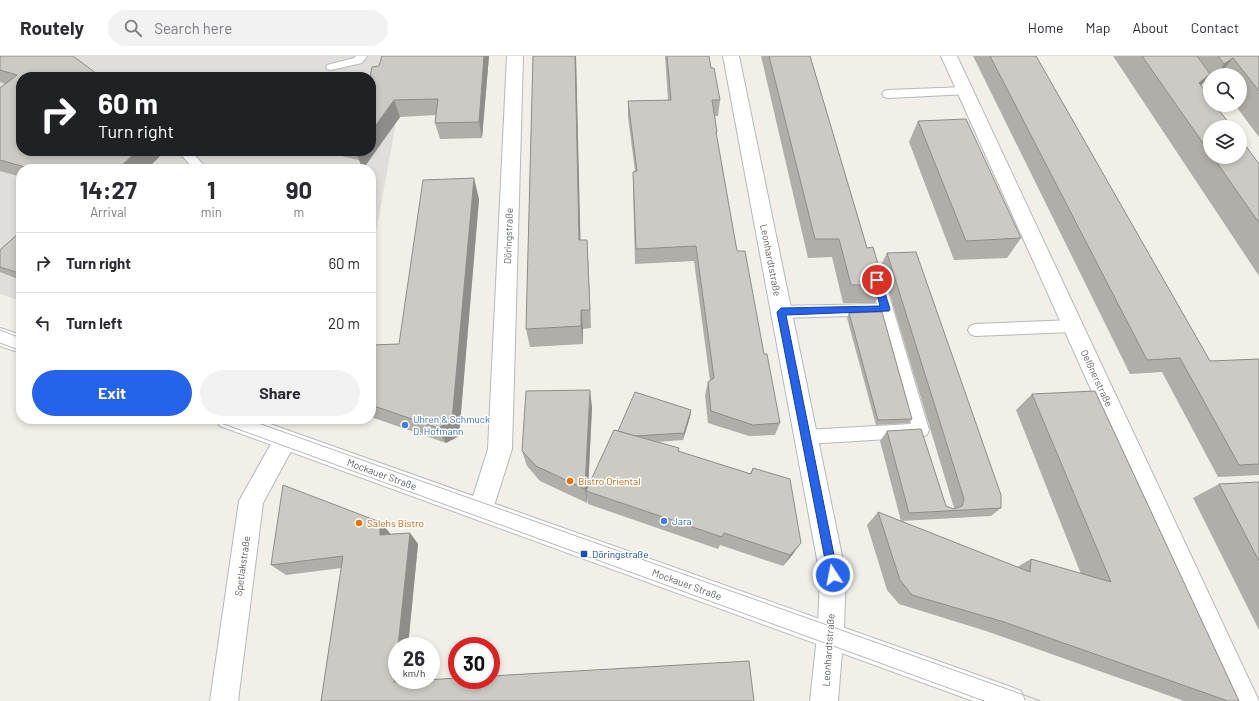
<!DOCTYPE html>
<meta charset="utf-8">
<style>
:root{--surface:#fff;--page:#f2f2f3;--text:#2b2b33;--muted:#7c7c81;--line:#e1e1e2;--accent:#2563eb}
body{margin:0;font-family:Barlow,sans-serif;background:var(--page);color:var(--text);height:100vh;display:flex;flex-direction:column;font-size:15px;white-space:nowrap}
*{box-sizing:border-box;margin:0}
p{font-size:13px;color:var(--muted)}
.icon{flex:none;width:22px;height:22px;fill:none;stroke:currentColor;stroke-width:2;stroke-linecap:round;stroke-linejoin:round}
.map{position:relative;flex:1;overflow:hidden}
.sheet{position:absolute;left:16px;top:108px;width:360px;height:260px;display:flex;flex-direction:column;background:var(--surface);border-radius:16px;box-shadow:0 2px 6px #0003}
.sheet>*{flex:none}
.banner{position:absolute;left:16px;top:16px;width:360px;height:84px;border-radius:16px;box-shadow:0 2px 6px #0003;background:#202124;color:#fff;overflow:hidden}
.fabs{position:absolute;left:1203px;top:12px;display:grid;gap:8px}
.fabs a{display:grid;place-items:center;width:44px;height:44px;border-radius:50%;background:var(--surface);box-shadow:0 2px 6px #0003;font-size:20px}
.speed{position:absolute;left:388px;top:581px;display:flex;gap:8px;font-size:20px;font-weight:700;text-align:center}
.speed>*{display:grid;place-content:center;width:52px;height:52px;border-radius:50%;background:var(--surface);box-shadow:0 2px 6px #0003;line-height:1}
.speed small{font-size:10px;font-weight:400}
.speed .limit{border:6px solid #d22;background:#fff;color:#111}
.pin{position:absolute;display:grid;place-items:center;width:34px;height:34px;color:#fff;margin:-17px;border:2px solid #fff;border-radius:50%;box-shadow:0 1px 4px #0007}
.me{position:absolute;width:44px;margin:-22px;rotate:349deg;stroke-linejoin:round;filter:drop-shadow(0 0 3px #0008)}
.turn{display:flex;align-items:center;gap:14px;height:84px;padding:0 16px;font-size:18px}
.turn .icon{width:52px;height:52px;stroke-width:2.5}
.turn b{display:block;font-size:28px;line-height:34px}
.eta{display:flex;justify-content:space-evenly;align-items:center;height:68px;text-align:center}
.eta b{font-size:24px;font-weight:700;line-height:28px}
.button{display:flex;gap:8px;margin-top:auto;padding:8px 16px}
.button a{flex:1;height:46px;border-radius:24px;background:var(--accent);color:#fff;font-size:16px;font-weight:700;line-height:46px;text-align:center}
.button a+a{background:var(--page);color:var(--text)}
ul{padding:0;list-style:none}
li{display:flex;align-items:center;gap:12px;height:60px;padding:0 16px;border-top:1px solid var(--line)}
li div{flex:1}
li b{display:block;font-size:15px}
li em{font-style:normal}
header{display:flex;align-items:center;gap:24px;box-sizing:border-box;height:56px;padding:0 20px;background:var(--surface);border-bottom:1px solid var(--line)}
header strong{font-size:19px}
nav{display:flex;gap:22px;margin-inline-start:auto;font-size:14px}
.search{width:280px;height:36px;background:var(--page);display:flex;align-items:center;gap:10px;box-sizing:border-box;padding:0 14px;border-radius:22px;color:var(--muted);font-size:15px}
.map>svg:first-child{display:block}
.industrial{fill:#e0deda;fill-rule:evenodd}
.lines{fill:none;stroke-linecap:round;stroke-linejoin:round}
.service-casing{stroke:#b5b8bc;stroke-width:2}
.minor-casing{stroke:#b5b8bc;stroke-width:2}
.secondary-casing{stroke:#b6babf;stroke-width:2}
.service{fill:#fff;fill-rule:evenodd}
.minor{fill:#fff;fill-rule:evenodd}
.secondary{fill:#fff;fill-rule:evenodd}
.tram{stroke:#b6b7b8;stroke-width:1}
.wall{fill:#afaea9}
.shaded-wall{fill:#8f8d8a}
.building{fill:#cccac5;stroke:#8f8d8a}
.route{fill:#2563eb;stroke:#184099}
.shop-dot{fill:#3f7fe0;stroke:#fff;stroke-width:1.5}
.food-dot{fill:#e8710a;stroke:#fff;stroke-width:1.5}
.transit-dot{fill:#1a4fb4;stroke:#fff;stroke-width:1.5}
.labels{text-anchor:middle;stroke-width:3;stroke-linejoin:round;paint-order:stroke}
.street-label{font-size:10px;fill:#5f6368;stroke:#fff}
.shop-label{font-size:10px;fill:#366cbe;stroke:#fff;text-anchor:start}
.food-label{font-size:10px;fill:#c56008;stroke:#fff;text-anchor:start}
.transit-label{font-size:10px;fill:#164399;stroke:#fff;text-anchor:start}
</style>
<header>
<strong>Routely</strong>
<div class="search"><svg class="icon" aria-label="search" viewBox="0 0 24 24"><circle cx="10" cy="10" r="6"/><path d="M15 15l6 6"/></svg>Search here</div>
<nav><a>Home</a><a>Map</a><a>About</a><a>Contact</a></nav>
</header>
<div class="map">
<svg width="1259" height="645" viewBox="0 0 1259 645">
<rect width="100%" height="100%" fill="#f1efe8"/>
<!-- industrial -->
<path class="industrial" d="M0 0H408L371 204V113H21V245L0 238ZM21 21H371V95H21Z"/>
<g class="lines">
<defs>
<g id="service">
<polygon points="356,0 367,0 362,7 331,14 327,13 326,11 327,9 354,2"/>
<polygon points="965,31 969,32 971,35 969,38 888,42 884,41 882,38 884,35 888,34"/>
<polygon points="178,95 191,95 207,113 194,113"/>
<polygon points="875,211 880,212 882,216 929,374 927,379 921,381 806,388 800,386 798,381 800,376 806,374 911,368 881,259 781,262 776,260 774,256 776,252 781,250 877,248 868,216 870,212"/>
<polygon points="1073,264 1078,266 1080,270 1078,274 1073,276 975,280 970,278 968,274 970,270 975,268"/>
</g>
<g id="minor">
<polygon points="507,0 523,0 512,393 493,453 490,461 481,465 472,461 469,453 488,393"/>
<polygon points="723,0 739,0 846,519 844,571 838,645 810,645 818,571 820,519"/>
<polygon points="941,0 957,0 1259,645 1231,645"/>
<polygon points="285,374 293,377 297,384 263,447 238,645 210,645 239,445 277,377"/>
</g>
<g id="secondary">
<polygon points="0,272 21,279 21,297 0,290"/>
<polygon points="217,363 256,363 1011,631 1021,635 1025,645 973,645 220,370"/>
</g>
</defs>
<!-- service casing -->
<use href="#service" class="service-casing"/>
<!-- minor casing -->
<use href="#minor" class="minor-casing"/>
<!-- secondary casing -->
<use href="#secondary" class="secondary-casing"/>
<!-- service -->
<use href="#service" class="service"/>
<!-- minor -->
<use href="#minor" class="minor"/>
<!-- secondary -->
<use href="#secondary" class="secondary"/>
<!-- tram -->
<g class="tram">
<polyline points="0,274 21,282"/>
<polyline points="0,287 21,295"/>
<polyline points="210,363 984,645"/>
<polyline points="247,363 1041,645"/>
</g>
</g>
<!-- wall -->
<g class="wall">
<polygon points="0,0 165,95 147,113 21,113 21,121 0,115 0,32 5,28 0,26"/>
<polygon points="489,0 482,82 440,83 435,67 436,59 400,61 363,113 359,104 319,95 371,95 379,10"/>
<polygon points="533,0 576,0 580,184 587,184 588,203 591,272 583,273 583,288 530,291 526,273"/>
<polygon points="665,0 709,0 711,12 720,44 718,60 715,60 717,76 717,82 737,195 764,298 780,367 775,379 749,380 708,367 705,339 708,326 710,325 694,205 635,208 633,131 633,116 635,115 628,61 628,45 668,44"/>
<polygon points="761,0 810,0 867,192 884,229 875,247 843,247 832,201 808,202"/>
<polygon points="973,0 1036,0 1210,305 1259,303 1259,419 1218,421 1162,316 1130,318"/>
<polygon points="1113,0 1259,0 1259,81 1235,49 1240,49 1240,19 1210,19 1210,28 1207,30 1204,26 1201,30 1210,71 1210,101 1240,101 1259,108 1259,220"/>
<polygon points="918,65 1021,182 1007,202 954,204 909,86"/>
<polygon points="479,143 459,380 446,387 371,361 371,289 399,288"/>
<polygon points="21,175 21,224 0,216 0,194"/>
<polygon points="887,197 1001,452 991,460 901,465 880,385 887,375 946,450 954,453 954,452 881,209"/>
<polygon points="849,257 912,363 909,367 876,369 847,262"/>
<polygon points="1032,338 1228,645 1184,645 986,575 899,548 887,534 867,469 878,456 1017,511 1031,503 1081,518 1016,354"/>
<polygon points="592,351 588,431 618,375 691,354 690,361 683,384 657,386 679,392 678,395 750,418 753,412 793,498 783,510 720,489 718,493 588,448 587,442 587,447 540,425 527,410 522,395"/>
<polygon points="1259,426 1259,574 1193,442 1219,428"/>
<polygon points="390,477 390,478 410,477 418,488 408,590 397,590 321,645 341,512 286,519 271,509"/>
</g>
<!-- shaded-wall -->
<g class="shaded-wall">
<polygon points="484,0 489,0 482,82 479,66"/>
<polygon points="575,0 576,0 581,204 579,184"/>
<polygon points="1233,2 1219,19 1216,19 1224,8"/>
<polygon points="1210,18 1193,40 1199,27"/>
<polygon points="394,44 400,61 363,113 356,97 357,95 371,95 371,76"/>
<polygon points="137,95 165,95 147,113 118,113"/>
<polygon points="474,122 479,143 459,380 446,387 438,372"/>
<polygon points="587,184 588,203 591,272 590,254"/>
<polygon points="581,254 583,273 583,288 581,270"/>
<polygon points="590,334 592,351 588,435 586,435 587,442 587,447 585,433"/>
<polygon points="691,354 690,361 683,384 684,377"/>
<polygon points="380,466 390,477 389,489 380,479"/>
<polygon points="410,477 418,488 408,590 398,590"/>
<polygon points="801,487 793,498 783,510 790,499"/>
<polygon points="397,597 397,624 405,624 404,631 394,626"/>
</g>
<!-- building -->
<g class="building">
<polygon points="0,0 73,0 101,21 21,21 21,95 137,95 118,113 32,113 0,104 0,32 17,19 0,14"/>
<polygon points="382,0 484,0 479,66 435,67 438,43 394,44 371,76 371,21 370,21 372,11 379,10"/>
<polygon points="533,0 575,0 579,184 587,184 590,254 581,254 581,270 526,273"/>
<polygon points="667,0 709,0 711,12 714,12 720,44 712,44 717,76 716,76 737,195 745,195 764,298 767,298 780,367 753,369 711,355 708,326 714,322 696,190 636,193 633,116 637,115 628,45 671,44"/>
<polygon points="769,0 810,0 867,192 873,191 884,229 851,229 839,183 815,183"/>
<polygon points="990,0 1036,0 1210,305 1259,303 1259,408 1239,409 1180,302 1147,304"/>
<polygon points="1142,0 1197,0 1210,18 1199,27 1210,42 1210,49 1215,49 1232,71 1210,71 1210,97"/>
<polygon points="1218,0 1259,0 1259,35 1233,2 1224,8"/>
<polygon points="966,63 1021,182 966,185 918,65"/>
<polygon points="1240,82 1259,108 1259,167 1213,101 1240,101"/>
<polygon points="474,122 452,364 438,372 371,349 371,289 399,288 423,124"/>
<polygon points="21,175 21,215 19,217 0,211 0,194"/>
<polygon points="916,196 1001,439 1001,452 909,457 887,375 921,373 946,450 954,453 962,450 964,443 887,197"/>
<polygon points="882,256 912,363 878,364 849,257"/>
<polygon points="590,334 585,433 536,410 522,395 526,335"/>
<polygon points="1095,335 1239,645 1228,645 1004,566 912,539 900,524 878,456 1030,516 1031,503 1111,526 1032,338"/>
<polygon points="635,336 691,354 684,377 635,380 618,375"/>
<polygon points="614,374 679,392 678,395 751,418 753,412 790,423 801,487 790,499 724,477 722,481 586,435"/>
<polygon points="1259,426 1259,505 1219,428"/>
<polygon points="283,429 380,466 380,479 410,477 398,590 397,590 397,597 394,626 457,622 457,624 491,624 491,620 749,605 754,645 321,645 343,500 271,509"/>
</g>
<!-- route -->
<polygon class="route" points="877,221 881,224 890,253 889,255 786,259 838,519 837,522 833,524 829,522 828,519 777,256 781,252 880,250 873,224"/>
<!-- markers -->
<g class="shop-dot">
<circle cx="405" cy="369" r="4"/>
<circle cx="664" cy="465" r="4"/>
</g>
<g class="food-dot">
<circle cx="570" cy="425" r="4"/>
<circle cx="359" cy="467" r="4"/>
</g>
<rect class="transit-dot" x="580" y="494" width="8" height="8" rx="2"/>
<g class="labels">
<!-- street labels -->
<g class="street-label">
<text transform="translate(508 180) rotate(-88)" y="4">Döringstraße</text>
<text transform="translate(771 204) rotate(79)" y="4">Leonhardtstraße</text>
<text transform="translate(1097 322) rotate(65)" y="4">Oelßnerstraße</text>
<text transform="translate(382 418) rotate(20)" y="4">Mockauer Straße</text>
<text transform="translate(242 510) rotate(-82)" y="4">Spetlakstraße</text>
<text transform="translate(687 528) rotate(20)" y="4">Mockauer Straße</text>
<text transform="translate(828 594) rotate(-86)" y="4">Leonhardtstraße</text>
</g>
<!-- shop labels -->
<g class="shop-label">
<text x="413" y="367">Uhren &amp; Schmuck<tspan x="413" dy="12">D. Hofmann</tspan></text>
<text x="672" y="469">Jara</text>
</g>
<!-- food labels -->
<g class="food-label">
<text x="578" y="429">Bistro Oriental</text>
<text x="367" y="471">Salehs Bistro</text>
</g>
<!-- transit labels -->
<g class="transit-label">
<text x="592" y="502">Döringstraße</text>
</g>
</g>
</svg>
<div class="fabs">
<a><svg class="icon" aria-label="search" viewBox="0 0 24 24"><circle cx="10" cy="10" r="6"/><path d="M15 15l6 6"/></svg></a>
<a><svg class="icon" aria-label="layers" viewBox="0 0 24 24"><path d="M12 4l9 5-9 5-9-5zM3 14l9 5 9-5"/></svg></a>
</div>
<div class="speed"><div>26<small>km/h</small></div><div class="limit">30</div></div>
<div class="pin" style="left:877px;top:224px;background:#d93025"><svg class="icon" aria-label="arrive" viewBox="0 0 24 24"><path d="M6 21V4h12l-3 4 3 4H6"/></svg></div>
<svg class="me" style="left:833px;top:519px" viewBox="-20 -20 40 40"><circle r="17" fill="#2563eb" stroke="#fff" stroke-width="3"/><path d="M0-11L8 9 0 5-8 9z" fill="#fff"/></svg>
<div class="banner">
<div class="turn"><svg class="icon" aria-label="right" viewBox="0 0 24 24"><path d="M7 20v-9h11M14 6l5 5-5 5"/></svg><div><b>60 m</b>Turn right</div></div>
</div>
<section class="sheet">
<div class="eta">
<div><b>14:27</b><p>Arrival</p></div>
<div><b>1</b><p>min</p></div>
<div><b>90</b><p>m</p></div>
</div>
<ul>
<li><svg class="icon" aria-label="right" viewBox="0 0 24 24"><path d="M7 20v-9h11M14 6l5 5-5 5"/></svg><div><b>Turn right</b></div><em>60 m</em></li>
<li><svg class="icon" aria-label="left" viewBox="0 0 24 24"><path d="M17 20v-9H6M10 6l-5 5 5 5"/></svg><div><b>Turn left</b></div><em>20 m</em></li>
</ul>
<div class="button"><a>Exit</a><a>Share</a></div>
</section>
</div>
